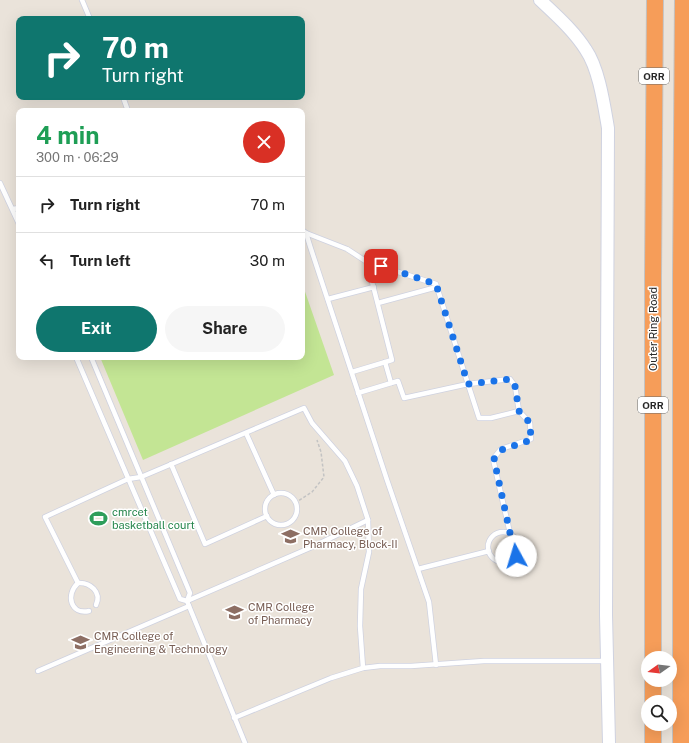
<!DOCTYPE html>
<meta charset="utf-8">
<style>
:root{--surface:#fff;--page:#f6f6f6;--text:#222;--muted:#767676;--line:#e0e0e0;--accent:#0f766e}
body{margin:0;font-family:"Public Sans",sans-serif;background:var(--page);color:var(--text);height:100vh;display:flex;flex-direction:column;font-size:15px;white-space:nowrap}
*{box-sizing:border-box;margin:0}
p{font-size:13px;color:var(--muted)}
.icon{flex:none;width:22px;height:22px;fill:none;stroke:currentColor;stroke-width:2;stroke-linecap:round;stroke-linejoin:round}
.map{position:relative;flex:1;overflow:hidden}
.drawer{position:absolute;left:16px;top:108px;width:289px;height:252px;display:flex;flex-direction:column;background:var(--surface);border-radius:8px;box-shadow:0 4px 16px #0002}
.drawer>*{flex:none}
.guide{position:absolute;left:16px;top:16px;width:289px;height:84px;border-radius:8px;box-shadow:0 4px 16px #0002;background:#0f766e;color:#fff;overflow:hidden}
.needle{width:26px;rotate:256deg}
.tools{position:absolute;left:641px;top:651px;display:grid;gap:8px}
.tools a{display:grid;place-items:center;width:36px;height:36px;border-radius:50%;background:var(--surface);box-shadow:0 4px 16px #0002;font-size:20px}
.pin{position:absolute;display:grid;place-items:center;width:34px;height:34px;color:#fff;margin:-17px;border-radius:8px;box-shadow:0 2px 6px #0006}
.me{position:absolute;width:44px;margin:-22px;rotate:354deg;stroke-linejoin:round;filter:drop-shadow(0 0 3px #0008)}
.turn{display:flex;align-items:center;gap:14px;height:84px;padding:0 20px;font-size:18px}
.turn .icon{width:52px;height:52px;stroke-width:2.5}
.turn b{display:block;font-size:28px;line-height:34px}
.round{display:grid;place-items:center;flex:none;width:42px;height:42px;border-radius:21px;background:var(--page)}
.head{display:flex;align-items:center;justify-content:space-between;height:68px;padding:0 20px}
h1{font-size:24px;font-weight:700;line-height:30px;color:#1e9e55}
.button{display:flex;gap:8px;margin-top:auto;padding:8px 20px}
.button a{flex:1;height:46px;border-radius:24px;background:var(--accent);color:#fff;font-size:16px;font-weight:700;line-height:46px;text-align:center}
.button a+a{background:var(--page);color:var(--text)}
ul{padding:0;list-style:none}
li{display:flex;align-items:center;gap:12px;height:56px;padding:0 20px;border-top:1px solid var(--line)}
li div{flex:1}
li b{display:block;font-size:15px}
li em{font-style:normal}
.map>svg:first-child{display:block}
.pitch{fill:#c3e594}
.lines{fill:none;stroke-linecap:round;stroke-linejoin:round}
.service-casing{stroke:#cfd2e0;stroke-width:6}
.secondary-casing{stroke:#cfd2e0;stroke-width:14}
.motorway-casing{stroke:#c3c3c3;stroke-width:18}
.path{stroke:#c3c3c3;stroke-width:1.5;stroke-dasharray:3 2;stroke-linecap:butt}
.service{stroke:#fff;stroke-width:4.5}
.secondary{stroke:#fff;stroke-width:12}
.motorway{stroke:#f69d59;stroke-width:16}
.route{stroke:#1a73e8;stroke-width:7;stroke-dasharray:0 12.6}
.labels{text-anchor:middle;stroke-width:3;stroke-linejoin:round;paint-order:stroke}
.shield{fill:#fff;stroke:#686868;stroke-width:1}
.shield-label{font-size:10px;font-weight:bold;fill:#282828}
.street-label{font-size:11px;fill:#282828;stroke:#fff}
.leisure-label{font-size:11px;fill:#27864d;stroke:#fff;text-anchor:start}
.education-label{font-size:11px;fill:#785e54;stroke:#fff;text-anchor:start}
</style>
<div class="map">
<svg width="689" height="743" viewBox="0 0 689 743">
<rect width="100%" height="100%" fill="#eae3da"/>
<!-- pitch -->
<polygon class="pitch" points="302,283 334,375 143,460 100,357 302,357"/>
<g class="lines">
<defs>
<g id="service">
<polyline points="82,0 90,19"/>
<polyline points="123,97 128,111"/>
<polyline points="0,183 19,224"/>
<polyline points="13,209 19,208"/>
<polyline points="302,230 306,233 310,246 387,480 429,602 436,665"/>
<polyline points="306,233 347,249 367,262 436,284 468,384 510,379 515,386 519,411"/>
<polyline points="328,299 374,287"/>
<polyline points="378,303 437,287"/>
<polyline points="76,357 180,599 187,601 312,547 368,520"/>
<polyline points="91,357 190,593 187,601 189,606 245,743"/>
<polyline points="385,362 391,383"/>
<polyline points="352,372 392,360 367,262"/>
<polyline points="358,393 398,381 404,398 468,384 479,418 491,418 519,411 530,423 531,439 501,449 493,459 510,533"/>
<polyline points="246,433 274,495"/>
<polyline points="171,464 205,544 267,516"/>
<circle cx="281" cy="509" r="16"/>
<circle cx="503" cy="547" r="15"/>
<polyline points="418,569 489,551"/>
<polyline points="78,583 45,517 128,479 141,477 304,408 312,423 345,461 357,486 368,520 369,552 361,589 360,626 363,668"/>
<path d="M89 611C71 615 65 595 78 583 90 582 102 592 96 605"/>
<polyline points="38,671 189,606"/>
<polyline points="234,718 331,678 363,668 380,666 411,666 484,661 607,661"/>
</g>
<path id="secondary" d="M540 0C557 16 574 31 586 50 599 69 604 105 608 128L606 615 609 743"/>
<g id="motorway">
<polyline points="653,658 653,276 655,0"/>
<polyline points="653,680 653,702"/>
<polyline points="653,724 653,743"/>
<polyline points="681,743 681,276 683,0"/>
</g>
</defs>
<!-- service casing -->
<use href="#service" class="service-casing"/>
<!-- secondary casing -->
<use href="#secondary" class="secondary-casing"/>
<!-- motorway casing -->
<use href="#motorway" class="motorway-casing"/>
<!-- path -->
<polyline class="path" points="295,503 312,492 324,477 321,452 317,440"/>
<!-- service -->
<use href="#service" class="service"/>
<!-- secondary -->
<use href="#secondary" class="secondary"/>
<!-- motorway -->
<use href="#motorway" class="motorway"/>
</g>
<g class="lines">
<!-- route -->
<path class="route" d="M381 266 436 284 468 384 510 379 515 386 519 411 530 423 531 440 501 450 494 459 510 533C518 540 519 545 516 556"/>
</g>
<!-- icons -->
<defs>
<symbol id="stadium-bare" viewBox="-9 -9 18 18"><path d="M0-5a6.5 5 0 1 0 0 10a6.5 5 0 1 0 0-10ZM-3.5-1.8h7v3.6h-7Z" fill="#2e9e5b" stroke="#fff" stroke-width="2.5" paint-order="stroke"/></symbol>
<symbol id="university-bare" viewBox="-9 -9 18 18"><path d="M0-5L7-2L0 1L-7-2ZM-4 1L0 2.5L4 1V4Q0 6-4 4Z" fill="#8d6e63" stroke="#fff" stroke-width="2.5" paint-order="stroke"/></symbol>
</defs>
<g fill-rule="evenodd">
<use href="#stadium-bare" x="86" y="506" width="25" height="25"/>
<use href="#university-bare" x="278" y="524" width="25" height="25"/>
<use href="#university-bare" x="222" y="600" width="25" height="25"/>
<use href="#university-bare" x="68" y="630" width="25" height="25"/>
</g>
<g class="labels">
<!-- shield labels -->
<g class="shield">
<rect x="639" y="68" width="30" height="16" rx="3"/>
<rect x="638" y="397" width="30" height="16" rx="3"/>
</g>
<g class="shield-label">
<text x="654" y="80">ORR</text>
<text x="653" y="409">ORR</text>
</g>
<!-- street labels -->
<g class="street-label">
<text transform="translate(653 329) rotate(-90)" y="4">Outer Ring Road</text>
</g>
<!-- leisure labels -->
<g class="leisure-label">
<text x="112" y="516">cmrcet<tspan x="112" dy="13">basketball court</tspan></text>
</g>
<!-- education labels -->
<g class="education-label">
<text x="303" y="535">CMR College of<tspan x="303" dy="13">Pharmacy, Block-II</tspan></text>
<text x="248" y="611">CMR College<tspan x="248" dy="13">of Pharmacy</tspan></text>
<text x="94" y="640">CMR College of<tspan x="94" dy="13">Engineering &amp; Technology</tspan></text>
</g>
</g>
</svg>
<div class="tools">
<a><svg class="needle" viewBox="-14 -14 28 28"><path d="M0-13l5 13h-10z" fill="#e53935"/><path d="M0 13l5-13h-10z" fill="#767676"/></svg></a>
<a><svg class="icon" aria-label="search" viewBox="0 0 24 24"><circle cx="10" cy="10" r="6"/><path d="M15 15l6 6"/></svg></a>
</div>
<div class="pin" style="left:381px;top:266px;background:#d93025"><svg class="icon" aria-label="arrive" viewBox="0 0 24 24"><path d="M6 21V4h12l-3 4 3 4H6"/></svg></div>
<svg class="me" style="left:516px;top:556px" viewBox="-20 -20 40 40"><circle r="19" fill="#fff"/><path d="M0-13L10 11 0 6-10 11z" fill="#1a73e8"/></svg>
<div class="guide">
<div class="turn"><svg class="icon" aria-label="right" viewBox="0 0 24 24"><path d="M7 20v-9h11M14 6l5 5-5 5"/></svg><div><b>70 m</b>Turn right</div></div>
</div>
<section class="drawer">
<div class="head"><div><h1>4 min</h1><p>300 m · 06:29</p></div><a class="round" style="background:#d93025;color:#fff"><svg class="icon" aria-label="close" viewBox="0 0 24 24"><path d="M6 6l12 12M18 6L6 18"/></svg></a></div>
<ul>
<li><svg class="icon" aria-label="right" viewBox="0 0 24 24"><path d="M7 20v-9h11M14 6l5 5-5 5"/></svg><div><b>Turn right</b></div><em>70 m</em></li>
<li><svg class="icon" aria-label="left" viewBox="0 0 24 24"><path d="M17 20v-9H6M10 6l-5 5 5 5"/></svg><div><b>Turn left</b></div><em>30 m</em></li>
</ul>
<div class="button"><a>Exit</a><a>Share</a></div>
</section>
</div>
